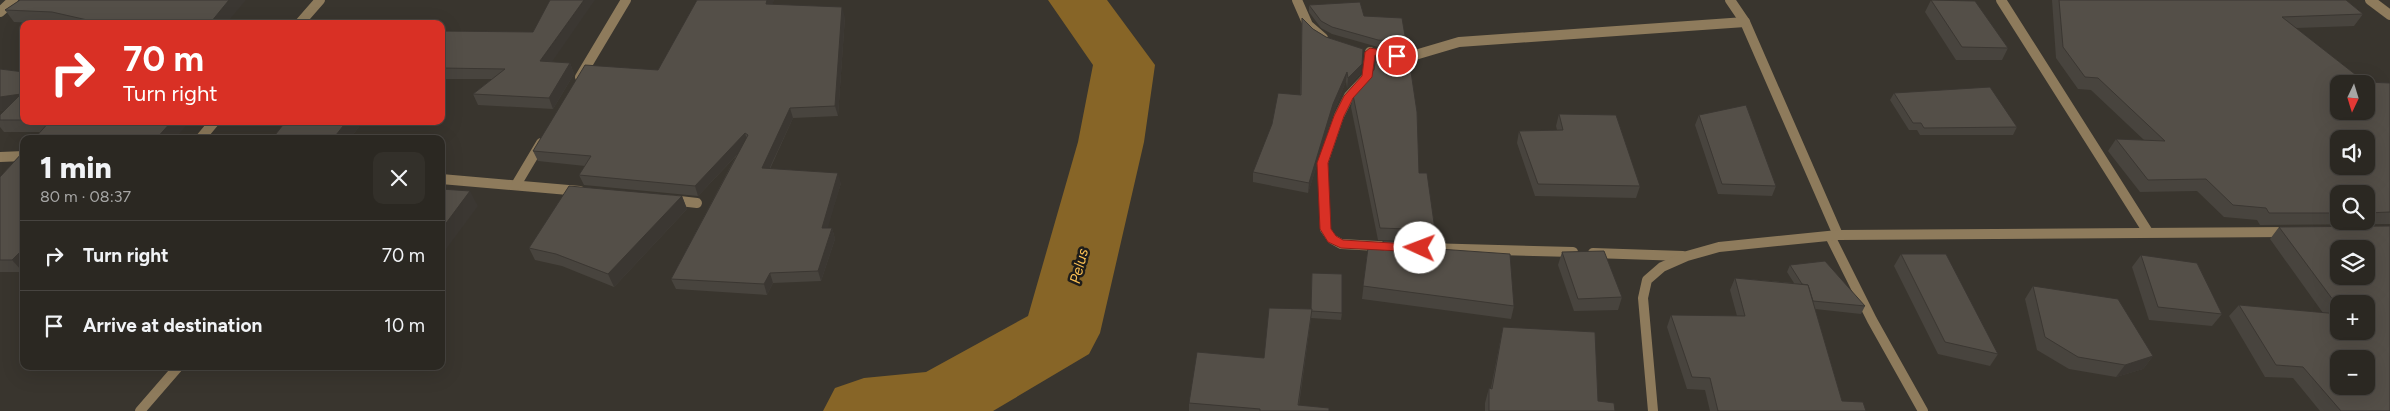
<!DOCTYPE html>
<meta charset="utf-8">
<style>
:root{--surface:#2b2822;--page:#33302a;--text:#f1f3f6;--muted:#a6a6a5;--line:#474440}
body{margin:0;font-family:Figtree,sans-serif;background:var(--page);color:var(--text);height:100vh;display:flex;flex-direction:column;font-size:19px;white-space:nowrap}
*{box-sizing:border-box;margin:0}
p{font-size:16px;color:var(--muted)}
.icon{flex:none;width:28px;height:28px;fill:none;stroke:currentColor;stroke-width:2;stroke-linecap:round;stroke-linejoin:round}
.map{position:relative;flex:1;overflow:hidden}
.side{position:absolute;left:20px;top:135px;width:425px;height:235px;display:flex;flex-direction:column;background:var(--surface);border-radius:10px;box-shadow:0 5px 20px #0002,0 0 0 1px var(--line)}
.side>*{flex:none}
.hud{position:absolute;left:20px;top:20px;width:425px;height:105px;border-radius:10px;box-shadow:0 5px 20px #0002,0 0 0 1px var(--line);background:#d93025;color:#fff;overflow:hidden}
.needle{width:32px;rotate:184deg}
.fabs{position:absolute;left:2330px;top:75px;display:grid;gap:10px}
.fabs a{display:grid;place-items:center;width:45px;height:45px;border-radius:10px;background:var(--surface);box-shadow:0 5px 20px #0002,0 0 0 1px var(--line);font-size:25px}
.pin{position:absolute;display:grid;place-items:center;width:42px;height:42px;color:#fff;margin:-21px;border:2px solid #fff;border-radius:50%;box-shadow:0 1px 5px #0007}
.me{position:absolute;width:55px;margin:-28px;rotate:272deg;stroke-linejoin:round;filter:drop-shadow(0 0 4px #0008)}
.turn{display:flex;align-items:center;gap:18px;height:105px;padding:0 20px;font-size:22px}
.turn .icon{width:65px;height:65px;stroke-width:2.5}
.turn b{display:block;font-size:35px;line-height:42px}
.round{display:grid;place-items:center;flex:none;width:52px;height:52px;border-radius:10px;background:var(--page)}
.headline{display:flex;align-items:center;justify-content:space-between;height:85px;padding:0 20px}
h1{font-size:30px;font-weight:800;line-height:38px}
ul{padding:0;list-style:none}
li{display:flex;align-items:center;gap:15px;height:70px;padding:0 20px;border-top:1px solid var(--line)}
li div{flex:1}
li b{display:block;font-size:19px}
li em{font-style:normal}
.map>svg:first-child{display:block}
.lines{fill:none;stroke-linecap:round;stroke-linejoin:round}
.river{fill:#876527;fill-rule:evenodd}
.street{stroke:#8e7b5c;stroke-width:10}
.wall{fill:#48443e;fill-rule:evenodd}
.shaded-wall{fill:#3b3732}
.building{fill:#544f48;stroke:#3b3732;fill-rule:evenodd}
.route{fill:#d93025;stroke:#8d1f18}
.labels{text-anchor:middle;stroke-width:5;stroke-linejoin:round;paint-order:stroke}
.water-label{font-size:15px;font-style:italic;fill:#fec254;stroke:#1f1d1a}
</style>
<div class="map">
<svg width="2390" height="411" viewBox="0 0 2390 411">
<rect width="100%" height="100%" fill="#39352e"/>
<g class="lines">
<!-- river -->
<polygon class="river" points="1048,0 1107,0 1155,65 1144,142 1100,333 1089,354 993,411 823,411 835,388 864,378 926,372 1028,316 1078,142 1093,65"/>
<!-- street -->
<g class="street">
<polyline points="1297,0 1308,25 1323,38"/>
<polyline points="1730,0 1745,22 1838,235"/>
<polyline points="2001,0 2148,232"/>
<polyline points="2370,0 2390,15"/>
<polyline points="0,12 13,0"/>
<polyline points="299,24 320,0"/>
<polyline points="1370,52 1367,77 1349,96 1339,116 1323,163 1325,229 1332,239 1341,244 1396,247"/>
<polyline points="1397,56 1415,55 1459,42 1745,22"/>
<polyline points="580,77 626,0"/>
<polyline points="200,139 215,121"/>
<polyline points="0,157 24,156"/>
<polyline points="441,179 580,191"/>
<polyline points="516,185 541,143"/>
<polyline points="671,200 697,203"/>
<polyline points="1830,236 1872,320 1923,411"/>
<polyline points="1425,248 1573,252"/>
<polyline points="1593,253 1683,256"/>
<polyline points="140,411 179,366"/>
<polyline points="1653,411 1643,298 1647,280 1662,267 1687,256 1719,247 1838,235 2288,232"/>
</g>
</g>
<!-- wall -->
<g class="wall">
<polygon points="20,0 228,22 236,24 60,24 14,22 5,10"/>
<polygon points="697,0 774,0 772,4 845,17 838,116 793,118 770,169 841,183 827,228 832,228 835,239 821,281 773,283 767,295 676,289 671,279 736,156 698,196 584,185 579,175 585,166 538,161 533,151 658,70"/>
<polygon points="1931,0 2008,48 2002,60 1956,60 1925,12"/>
<path d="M2052 0H2346L2363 14 2354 26 2296 28 2365 82 2390 83V224L2260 225 2257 220 2224 217 2197 191 2140 192 2108 151 2116 139 2144 140 2091 90 2078 89 2056 58ZM2339 194H2366V221H2339Z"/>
<polygon points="1309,5 1364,16 1406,42 1405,49 1378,47 1332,34 1321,28 1309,12"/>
<polygon points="1302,18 1313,29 1326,37 1363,49 1360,74 1347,88 1346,81 1333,114 1308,193 1253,182 1253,172 1300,95"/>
<polygon points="441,31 552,62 570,63 574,74 553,109 478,105 473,94 492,79 441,79"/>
<polygon points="0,69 24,72 24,121 190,121 40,132 4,132 0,127 0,115 5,110 0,111"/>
<polygon points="1894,93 2017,127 2013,135 1920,135 1917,130 1909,130 1890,100"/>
<polygon points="1353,95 1419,173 1435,230 1433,242 1378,240 1351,107"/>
<polygon points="1559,114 1640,186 1636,198 1535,196 1517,143 1519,131 1557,130 1556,126"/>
<polygon points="1699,115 1776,186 1772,196 1718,194 1695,125"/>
<polygon points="286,121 363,121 350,139 272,139"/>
<polygon points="24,151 24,271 23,272 0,272 0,177"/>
<polygon points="682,196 687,209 614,287 562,266 535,260 529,248"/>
<path d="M2390 226V411H2320L2293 378 2265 377 2229 316 2239 305 2323 313 2270 239 2279 227ZM2339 304 2366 331H2339Z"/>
<polygon points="1383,241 1514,306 1511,319 1362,299 1368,248 1381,250"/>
<polygon points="1562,252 1622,297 1618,310 1574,311 1558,265"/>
<polygon points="1901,254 1998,354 1990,366 1938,354 1894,266"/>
<polygon points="2141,255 2222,314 2212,326 2149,320 2132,267"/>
<polygon points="1790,265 1865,306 1861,314 1815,309 1842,401 1866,411 1710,411 1705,390 1687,389 1667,327 1671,315 1737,316 1730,290 1735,278 1794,283 1787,272"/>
<polygon points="1312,273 1342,313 1341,320 1311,318 1299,405 1329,411 1189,411 1189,403 1264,358 1311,309"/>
<polygon points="2033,286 2153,356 2143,369 2116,377 2069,369 2037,350 2025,299"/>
<polygon points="1503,327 1598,401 1615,411 1485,411 1485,403 1489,388 1491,388 1500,342"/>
</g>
<!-- shaded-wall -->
<g class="shaded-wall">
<polygon points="229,0 246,0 226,24 211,22"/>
<polygon points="584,0 595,0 545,72 540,61"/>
<polygon points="767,0 774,0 769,14 766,4"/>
<polygon points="842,7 845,17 838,116 835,106"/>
<polygon points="570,63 574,74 553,109 549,98"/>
<polygon points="1362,64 1360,74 1347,88 1348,78"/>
<polygon points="1347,72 1346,81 1333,114 1308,193 1309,183 1333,104"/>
<polygon points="21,94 24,107 0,111 0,97"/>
<polygon points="790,108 793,118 765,178 762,168"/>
<polygon points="172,121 190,121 175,139 156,139"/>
<polygon points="347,121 363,121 350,139 339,139 336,135"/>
<polygon points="745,133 748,143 698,196 695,186"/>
<polygon points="838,173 841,183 825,238 822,228"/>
<polygon points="470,191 478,206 441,256 441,230"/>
<polygon points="682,196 687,209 614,287 608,274"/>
<polygon points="832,228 835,239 821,281 818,271"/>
<polygon points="24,248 24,271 23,272 12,260"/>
<polygon points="770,273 773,283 767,295 764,284"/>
<polygon points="2153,356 2143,369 2116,377 2125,365"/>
</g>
<!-- building -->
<g class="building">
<polygon points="20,0 229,0 211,22 235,22 234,24 105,24 52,12 5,10"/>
<polygon points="550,0 584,0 540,61 570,63 549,98 473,94 505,69 441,68 441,31 533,32"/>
<polygon points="697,0 767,0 766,4 842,7 835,106 790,108 762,168 838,173 822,228 832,228 818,271 770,273 764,284 671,279 748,135 745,133 695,186 579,175 591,156 533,151 585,65 658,70"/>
<polygon points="1931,0 1975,1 2008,48 1962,47"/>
<path d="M2059 0H2346L2363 14 2282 17 2365 82 2390 83V212L2366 213V194H2339V213H2269L2266 208 2233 205 2206 179 2148 180 2116 139 2165 141 2098 78 2085 77 2063 47ZM2339 84H2366V111H2339ZM2339 139H2366V166H2339Z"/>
<polygon points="1360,2 1364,16 1402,18 1406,42 1378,40 1332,27 1321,21 1309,5"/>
<polygon points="1302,18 1313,29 1326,37 1363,49 1362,64 1348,78 1347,72 1333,104 1309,183 1253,172 1272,124 1278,93 1301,95"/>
<polygon points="1377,50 1408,52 1417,112 1419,173 1427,173 1435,230 1380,228 1353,95 1356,89 1374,70"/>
<polygon points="0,69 24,72 24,120 0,120 0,115 21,94 0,97"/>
<polygon points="1990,87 2017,127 1924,128 1921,123 1913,123 1894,93"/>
<polygon points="1746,105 1776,186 1722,184 1699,115"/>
<polygon points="1559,114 1616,115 1640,186 1538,184 1519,131 1563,130"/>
<polygon points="50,121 172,121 156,139 34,139"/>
<polygon points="286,121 347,121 336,135 272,139"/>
<polygon points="24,151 24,248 12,260 0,260 0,177"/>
<polygon points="569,186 682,196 608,274 556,254 529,248"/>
<polygon points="441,189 470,191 441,230"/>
<path d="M2390 226V411H2341L2303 367 2276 365 2239 305 2339 314V331H2366V304H2339V308L2279 227ZM2339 249H2366V276H2339ZM2339 359H2366V386H2339Z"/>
<polygon points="1383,241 1438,243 1439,249 1510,254 1514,306 1363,286 1368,248 1384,250"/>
<polygon points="1604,251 1622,297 1578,299 1562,252"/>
<polygon points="1901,254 1946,254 1998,354 1945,342"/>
<polygon points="2141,255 2197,263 2222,314 2158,307"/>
<polygon points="1825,261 1865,306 1813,301 1808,285 1802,284 1790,265"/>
<polygon points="1312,273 1342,274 1342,313 1311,311"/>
<polygon points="1735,278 1808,285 1842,401 1863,402 1866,411 1718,411 1710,378 1692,377 1671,315 1745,316"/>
<polygon points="2033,286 2118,299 2153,356 2125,365 2078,357 2045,337"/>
<polygon points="1269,308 1312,309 1298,405 1329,408 1329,411 1260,411 1260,409 1189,403 1197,352 1264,358"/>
<polygon points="1503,327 1595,332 1598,401 1614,403 1615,411 1489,411 1489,388 1492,389"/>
</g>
<!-- route -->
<polygon class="route" points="1370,48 1397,53 1402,56 1397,59 1375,55 1372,77 1353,98 1344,116 1328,163 1331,229 1336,236 1343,240 1424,245 1426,248 1424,251 1420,252 1341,248 1328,242 1320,229 1317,163 1334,116 1344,96 1362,76 1365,52"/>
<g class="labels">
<!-- water labels -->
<g class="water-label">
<text transform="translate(1079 266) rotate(-76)" y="5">Pelus</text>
</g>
</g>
</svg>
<div class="fabs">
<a><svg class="needle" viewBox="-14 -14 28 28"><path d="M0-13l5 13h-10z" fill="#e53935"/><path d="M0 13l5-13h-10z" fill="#a6a6a5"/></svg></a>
<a><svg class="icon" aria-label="sound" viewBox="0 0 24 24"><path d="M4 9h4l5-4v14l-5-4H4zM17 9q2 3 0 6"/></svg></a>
<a><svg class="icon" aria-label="search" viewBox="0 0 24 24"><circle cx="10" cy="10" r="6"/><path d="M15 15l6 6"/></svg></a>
<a><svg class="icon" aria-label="layers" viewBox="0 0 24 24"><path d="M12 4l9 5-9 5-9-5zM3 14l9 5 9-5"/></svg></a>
<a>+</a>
<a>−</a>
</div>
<div class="pin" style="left:1397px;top:56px;background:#d93025"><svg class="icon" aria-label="arrive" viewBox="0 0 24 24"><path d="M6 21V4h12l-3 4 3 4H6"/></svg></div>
<svg class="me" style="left:1420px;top:248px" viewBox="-20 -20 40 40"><circle r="19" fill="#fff"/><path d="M0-13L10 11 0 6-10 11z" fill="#d93025"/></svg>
<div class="hud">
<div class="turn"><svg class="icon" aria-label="right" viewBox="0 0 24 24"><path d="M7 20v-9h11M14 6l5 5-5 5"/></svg><div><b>70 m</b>Turn right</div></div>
</div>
<section class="side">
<div class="headline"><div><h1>1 min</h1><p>80 m · 08:37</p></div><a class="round"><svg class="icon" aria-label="close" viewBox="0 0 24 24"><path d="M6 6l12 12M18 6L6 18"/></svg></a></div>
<ul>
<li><svg class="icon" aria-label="right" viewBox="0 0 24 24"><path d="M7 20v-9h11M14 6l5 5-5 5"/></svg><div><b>Turn right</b></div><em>70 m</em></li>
<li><svg class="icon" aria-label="arrive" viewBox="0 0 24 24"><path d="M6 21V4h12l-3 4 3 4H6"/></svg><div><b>Arrive at destination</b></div><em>10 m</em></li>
</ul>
</section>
</div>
